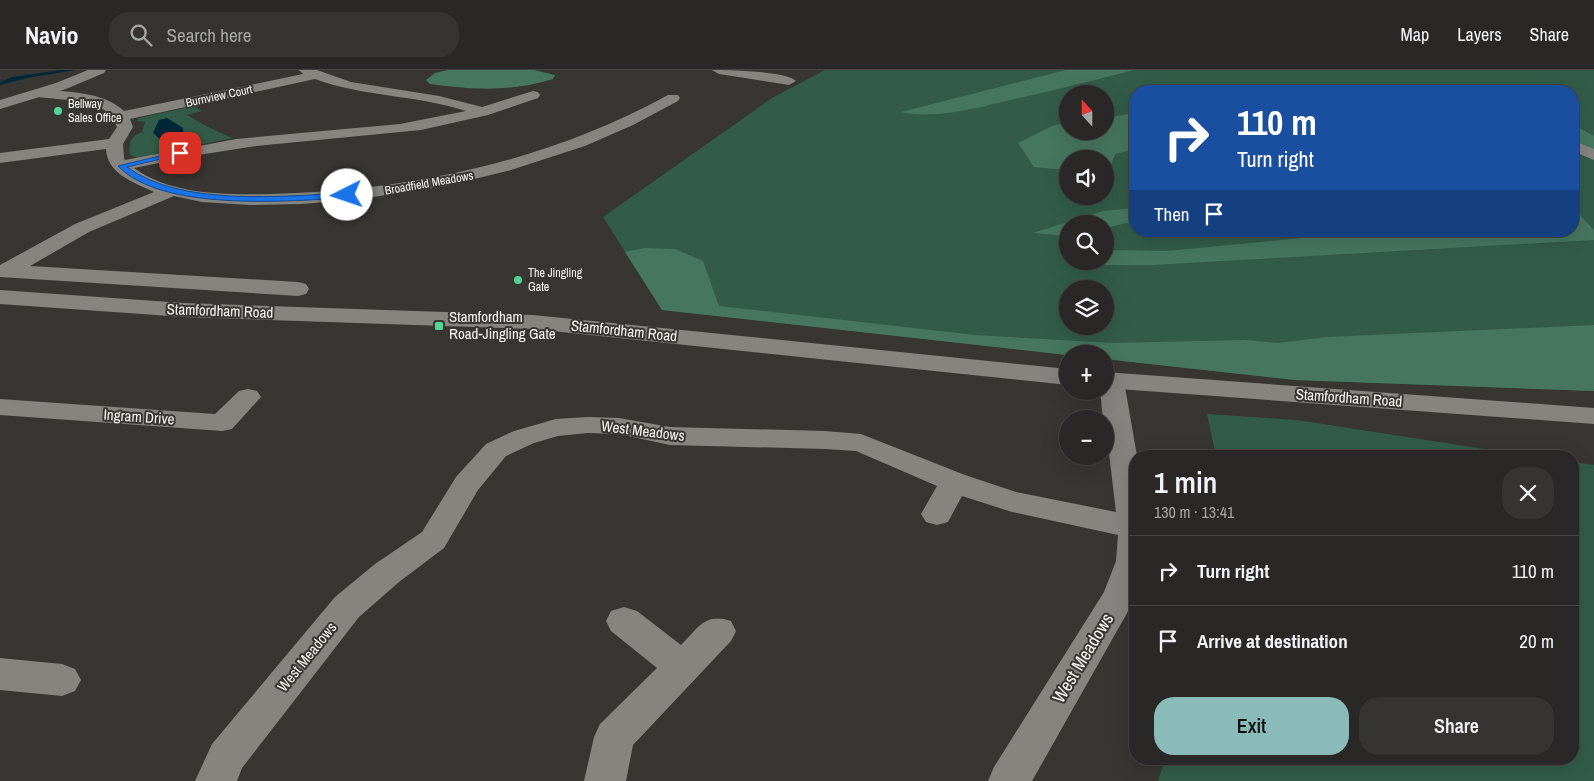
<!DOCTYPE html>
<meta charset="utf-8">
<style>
:root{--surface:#2a2826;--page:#363432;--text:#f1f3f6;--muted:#a5a6a7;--line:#464443;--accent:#8bbbb9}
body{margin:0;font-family:"Archivo Narrow",sans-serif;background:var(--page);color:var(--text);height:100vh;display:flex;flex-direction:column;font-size:19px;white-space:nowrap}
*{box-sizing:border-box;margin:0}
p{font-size:16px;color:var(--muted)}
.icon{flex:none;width:28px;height:28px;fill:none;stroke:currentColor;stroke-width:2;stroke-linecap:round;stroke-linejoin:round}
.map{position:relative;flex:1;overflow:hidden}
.details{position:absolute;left:1129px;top:380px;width:450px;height:315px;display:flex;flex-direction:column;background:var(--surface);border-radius:20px;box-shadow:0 5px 20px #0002,0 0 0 1px var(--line)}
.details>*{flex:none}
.hud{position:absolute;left:1129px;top:15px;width:450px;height:152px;border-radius:20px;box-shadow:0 5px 20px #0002,0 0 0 1px var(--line);background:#1a4fa0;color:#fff;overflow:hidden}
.needle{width:32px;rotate:339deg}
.controls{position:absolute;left:1059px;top:15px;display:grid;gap:10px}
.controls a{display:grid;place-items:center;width:55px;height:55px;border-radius:50%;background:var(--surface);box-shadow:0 5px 20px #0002,0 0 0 1px var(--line);font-size:25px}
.pin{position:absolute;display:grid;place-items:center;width:42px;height:42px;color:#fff;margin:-21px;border-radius:10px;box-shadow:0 2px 8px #0006}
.me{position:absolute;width:55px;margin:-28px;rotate:266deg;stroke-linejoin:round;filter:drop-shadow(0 0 4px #0008)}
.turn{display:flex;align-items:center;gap:18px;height:105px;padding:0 25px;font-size:22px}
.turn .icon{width:65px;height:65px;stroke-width:2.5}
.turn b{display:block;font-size:35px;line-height:42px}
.then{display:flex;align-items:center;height:48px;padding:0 25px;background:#0003;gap:10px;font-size:19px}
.round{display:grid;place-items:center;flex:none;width:52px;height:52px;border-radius:20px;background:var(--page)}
.headline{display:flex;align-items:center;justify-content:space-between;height:85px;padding:0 25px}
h1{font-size:30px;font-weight:600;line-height:38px}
.action{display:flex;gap:10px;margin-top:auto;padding:10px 25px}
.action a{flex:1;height:58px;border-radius:20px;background:var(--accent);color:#111;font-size:20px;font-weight:600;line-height:58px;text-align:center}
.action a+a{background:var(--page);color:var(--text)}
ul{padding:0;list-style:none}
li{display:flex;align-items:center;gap:15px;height:70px;padding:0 25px;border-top:1px solid var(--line)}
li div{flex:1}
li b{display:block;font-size:19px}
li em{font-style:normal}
header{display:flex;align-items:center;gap:30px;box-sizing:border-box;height:70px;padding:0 25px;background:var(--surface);border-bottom:1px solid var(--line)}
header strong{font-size:24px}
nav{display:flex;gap:28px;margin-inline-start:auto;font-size:18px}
.search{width:350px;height:45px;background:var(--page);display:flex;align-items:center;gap:12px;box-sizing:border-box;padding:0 18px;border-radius:20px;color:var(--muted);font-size:19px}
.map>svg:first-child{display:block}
.green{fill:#325c49;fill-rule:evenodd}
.forest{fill:#467660}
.water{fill:#002737}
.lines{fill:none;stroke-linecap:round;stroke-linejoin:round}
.street{fill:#86847f;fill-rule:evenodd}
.secondary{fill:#86847f;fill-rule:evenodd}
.route{fill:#1a73e8;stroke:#114b97}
.poi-dot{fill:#53d396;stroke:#383632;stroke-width:2}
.labels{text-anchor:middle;stroke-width:4;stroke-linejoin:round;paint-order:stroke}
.far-street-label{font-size:12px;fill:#f6f5f2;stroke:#383632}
.far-poi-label{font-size:12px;fill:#f6f5f2;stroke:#383632;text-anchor:start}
.street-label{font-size:15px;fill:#f6f5f2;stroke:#383632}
.poi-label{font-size:15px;fill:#f6f5f2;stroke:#383632;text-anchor:start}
.near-street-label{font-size:18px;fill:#f6f5f2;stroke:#383632}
</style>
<header>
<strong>Navio</strong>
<div class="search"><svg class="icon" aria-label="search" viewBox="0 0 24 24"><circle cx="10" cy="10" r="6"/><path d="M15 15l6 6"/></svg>Search here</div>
<nav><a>Map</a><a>Layers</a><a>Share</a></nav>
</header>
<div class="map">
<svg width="1594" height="711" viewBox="0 0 1594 711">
<rect width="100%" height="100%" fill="#383632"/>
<!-- green -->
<g class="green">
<path d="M825 0H1594V321L1295 310 1105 289V284L1067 285 662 240 603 147 772 28ZM1135 21H1572V161H1135ZM1068 24H1105V61H1068ZM1068 89H1105V126H1068ZM1068 154H1105V191H1068ZM1068 219H1105V256H1068Z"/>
<path d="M194 36 202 41 187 45 206 56 232 68 146 86 137 88 130 85C128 73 131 66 142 62L145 52 137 51 139 48Z"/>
<polygon points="1207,344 1297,350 1529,386 1216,386"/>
<polygon points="1573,392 1594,395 1594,711 1158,711 1165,689 1572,689"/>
</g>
<!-- forest -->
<g class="forest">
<path d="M448 0H534L555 5 553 9C509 22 475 20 430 14L426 10 435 3Z"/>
<path d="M1066 0H1134C1095 10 1055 20 1015 29 979 37 937 50 901 42Z"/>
<polygon points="1135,43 1135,79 1115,84 1110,98 1105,100 1105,89 1068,89 1067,100 1034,97 1018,73 1054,55 1067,53 1068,61 1105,61 1105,48"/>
<polygon points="1572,54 1594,66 1594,81 1573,71"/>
<polygon points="1135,138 1135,151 1105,158 1105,154 1068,154 1067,166 1033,163 1103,141"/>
<polygon points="1573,142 1580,145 1594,160 1594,170 1151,195 1087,195 1076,191 1105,191 1105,180 1167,181 1375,161 1572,161"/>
<polygon points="645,178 675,179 703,191 719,236 975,265 1113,273 1245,270 1278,273 1327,267 1594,255 1594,321 1295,310 1105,289 1105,284 1067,285 662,240 625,182"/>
</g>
<!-- water -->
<g class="water">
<polygon points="61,0 75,0 27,8 0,15 0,12 12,7"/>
<polygon points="167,48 183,58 184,76 172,79 153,63 159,50"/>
</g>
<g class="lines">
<!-- street -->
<g class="street">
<path d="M299 0H317L351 12 439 26 482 37 533 21 538 22 540 25 538 28 488 45 421 60 256 76 198 85 134 98C171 125 227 125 270 124 408 121 546 92 668 25H678L680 28 678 31 633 55 585 76 511 100 446 116 353 130 301 134 250 135 202 132 174 126 89 162 30 196 298 212 306 214 309 219 306 224 298 226 0 207V195L75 154 154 122C135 113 107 104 106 79L0 93V83L109 69 117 57C107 25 60 32 34 26L32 23 34 20 39 19C66 22 103 21 124 41L303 4ZM315 9C364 27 417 25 466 41L400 54 236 69 125 90 124 88 123 74 133 57 130 49Z"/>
<path d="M712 0C728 0 787 1 796 11L789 15 719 4Z"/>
<polygon points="1572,70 1594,79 1594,90 1572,81"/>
<polygon points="1111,303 1120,306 1124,311 1137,386 1135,386 1135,529 1032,711 988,711 994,697 1104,522 1116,491 1118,465 1012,442 962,426 948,452 937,455 926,452 921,444 937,416 856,381 825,379 670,375 619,364 588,363 558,366 534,373 506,386 478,420 444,478 399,512 359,547 242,698 237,711 195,711 212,674 335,527 375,494 422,462 456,407 486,374 514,361 556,349 588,347 619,348 670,357 825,361 861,364 965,405 1016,422 1116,442 1105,349 1103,349 1100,321 1105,321 1105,305"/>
<polygon points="248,319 257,321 261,327 232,359 222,361 0,345 0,329 215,344 239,321"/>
<path d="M624 537 637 541 681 575C698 558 705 542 731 551L736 561 731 571 633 675 626 711H584L594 667 600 654 657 598 611 561 606 551 611 541Z"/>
<polygon points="0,588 62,594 75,599 81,610 75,621 62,626 0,620"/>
</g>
<!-- secondary -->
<g class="secondary">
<polygon points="88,0 106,0 104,3 66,19 0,39 0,30 56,13"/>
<polygon points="0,220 184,233 533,245 1068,299 1068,315 533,259 184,247 0,234"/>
<polygon points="1105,302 1594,338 1594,354 1105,318"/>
</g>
</g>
<!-- route -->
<path class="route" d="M180 81H182V84L127 97C181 137 283 126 347 123L351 125 347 128C287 131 162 142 118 96Z"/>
<!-- markers -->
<g class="poi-dot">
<circle cx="58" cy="41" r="5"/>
<circle cx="518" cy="210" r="5"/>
<rect x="434" y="251" width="10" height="10" rx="2.5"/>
</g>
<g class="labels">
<!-- far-street labels -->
<g class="far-street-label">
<text transform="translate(219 26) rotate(-12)" y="4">Burnview Court</text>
<text transform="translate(429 113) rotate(-10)" y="4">Broadfield Meadows</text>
</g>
<!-- far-poi labels -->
<g class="far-poi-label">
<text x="68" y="38">Bellway<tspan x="68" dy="14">Sales Office</tspan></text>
<text x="528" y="207">The Jingling<tspan x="528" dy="14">Gate</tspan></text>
</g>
<!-- street labels -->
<g class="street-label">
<text transform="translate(220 241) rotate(2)" y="5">Stamfordham Road</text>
<text transform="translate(624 261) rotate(6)" y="5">Stamfordham Road</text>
<text transform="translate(1349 328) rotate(4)" y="5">Stamfordham Road</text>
<text transform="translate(139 347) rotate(4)" y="5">Ingram Drive</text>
<text transform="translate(643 361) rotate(7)" y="5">West Meadows</text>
<text transform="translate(307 587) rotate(-51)" y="5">West Meadows</text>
</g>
<!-- poi labels -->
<g class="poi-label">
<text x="449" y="252">Stamfordham<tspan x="449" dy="17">Road-Jingling Gate</tspan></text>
</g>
<!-- near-street labels -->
<g class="near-street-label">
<text transform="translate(1083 588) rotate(-59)" y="6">West Meadows</text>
</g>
</g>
</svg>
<div class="controls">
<a><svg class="needle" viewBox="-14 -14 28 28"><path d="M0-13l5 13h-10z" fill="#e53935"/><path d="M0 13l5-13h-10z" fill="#a5a6a7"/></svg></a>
<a><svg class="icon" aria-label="sound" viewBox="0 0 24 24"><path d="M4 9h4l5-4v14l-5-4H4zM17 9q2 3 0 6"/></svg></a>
<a><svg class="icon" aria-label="search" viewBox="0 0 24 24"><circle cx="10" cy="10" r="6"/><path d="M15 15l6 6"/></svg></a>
<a><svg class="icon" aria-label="layers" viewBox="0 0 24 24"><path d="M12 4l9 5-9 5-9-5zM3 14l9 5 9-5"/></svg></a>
<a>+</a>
<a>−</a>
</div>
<div class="pin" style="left:180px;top:83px;background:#d93025"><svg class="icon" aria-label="arrive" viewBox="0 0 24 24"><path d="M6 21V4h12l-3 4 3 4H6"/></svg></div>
<svg class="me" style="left:347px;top:125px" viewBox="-20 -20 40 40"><circle r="19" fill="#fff"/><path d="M0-13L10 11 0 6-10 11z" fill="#1a73e8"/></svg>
<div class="hud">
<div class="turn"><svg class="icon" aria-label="right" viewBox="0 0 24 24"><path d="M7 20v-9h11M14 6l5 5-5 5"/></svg><div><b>110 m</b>Turn right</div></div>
<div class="then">Then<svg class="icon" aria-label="arrive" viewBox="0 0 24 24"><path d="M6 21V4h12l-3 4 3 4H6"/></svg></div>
</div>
<section class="details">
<div class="headline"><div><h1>1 min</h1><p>130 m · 13:41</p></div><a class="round"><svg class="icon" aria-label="close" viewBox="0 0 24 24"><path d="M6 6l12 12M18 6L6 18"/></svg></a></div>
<ul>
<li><svg class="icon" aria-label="right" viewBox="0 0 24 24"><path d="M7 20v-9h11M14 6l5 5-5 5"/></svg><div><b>Turn right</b></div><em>110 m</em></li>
<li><svg class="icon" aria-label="arrive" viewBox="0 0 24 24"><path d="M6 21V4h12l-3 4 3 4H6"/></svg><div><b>Arrive at destination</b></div><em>20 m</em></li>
</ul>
<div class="action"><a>Exit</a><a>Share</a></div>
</section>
</div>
